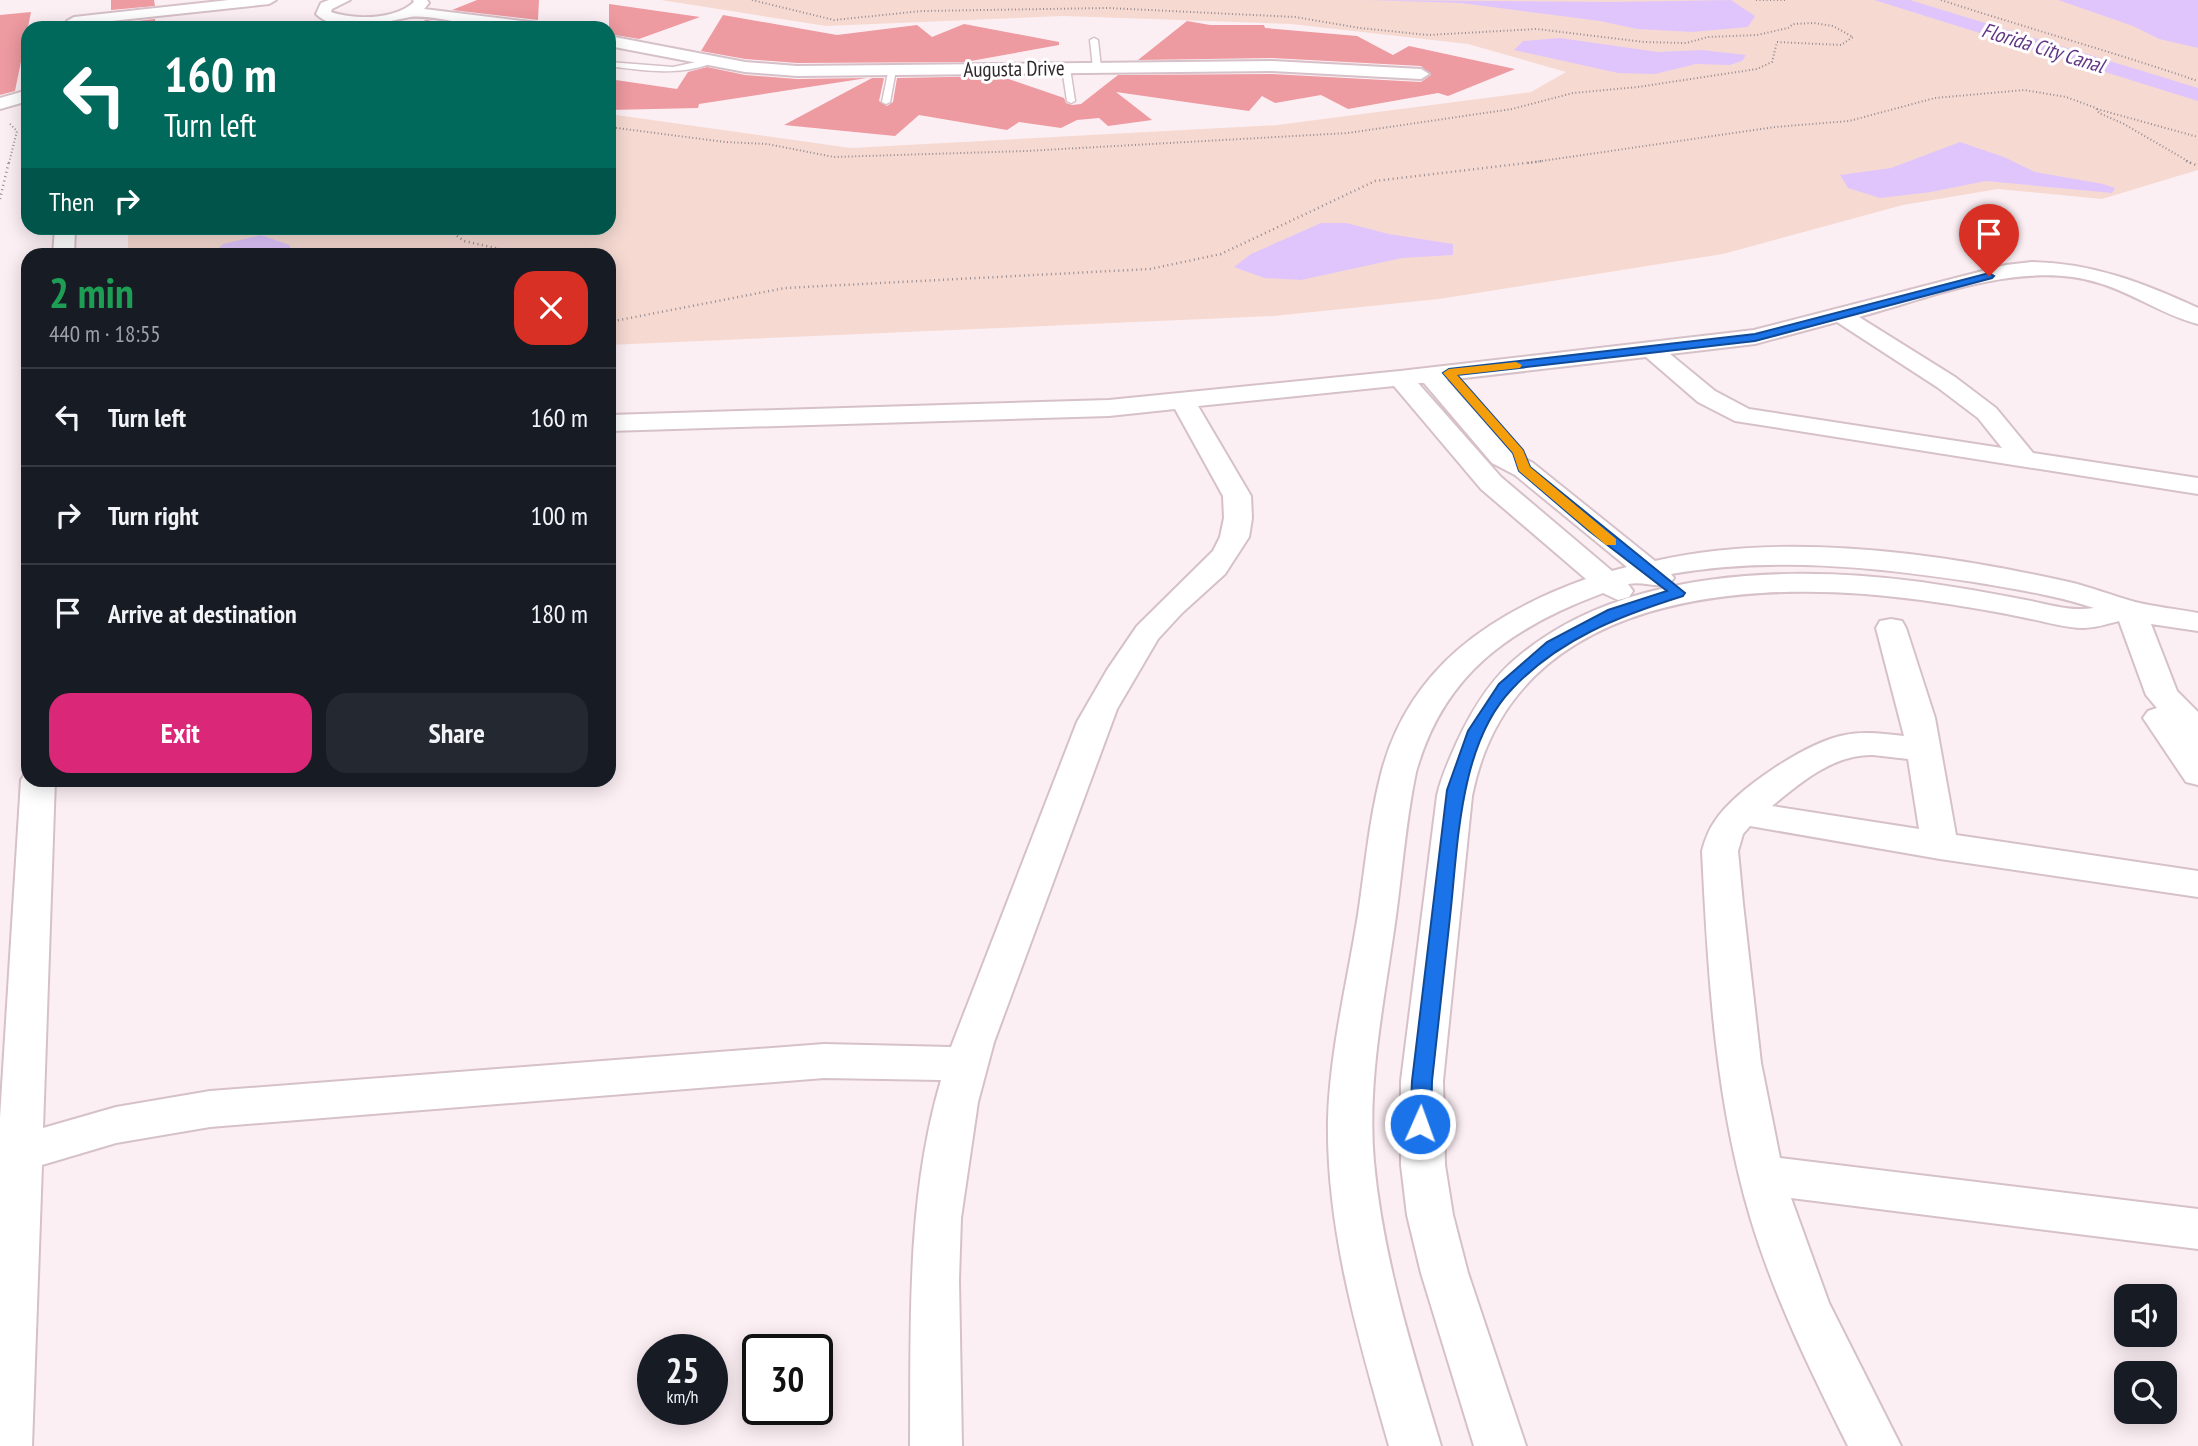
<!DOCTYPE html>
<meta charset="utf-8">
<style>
:root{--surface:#171b24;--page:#242831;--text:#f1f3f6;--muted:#9ea1a6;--line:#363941;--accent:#db2777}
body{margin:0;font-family:"PT Sans Narrow",sans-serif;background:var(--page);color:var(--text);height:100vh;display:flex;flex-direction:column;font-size:26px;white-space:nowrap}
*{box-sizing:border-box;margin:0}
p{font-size:23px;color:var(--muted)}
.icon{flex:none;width:38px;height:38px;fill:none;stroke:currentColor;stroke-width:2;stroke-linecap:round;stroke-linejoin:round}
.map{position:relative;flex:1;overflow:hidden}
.side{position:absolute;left:21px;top:248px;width:595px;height:539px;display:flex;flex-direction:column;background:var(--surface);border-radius:21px;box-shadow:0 4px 18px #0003}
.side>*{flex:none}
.banner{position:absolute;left:21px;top:21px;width:595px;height:214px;border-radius:21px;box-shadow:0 4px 18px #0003;background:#00695c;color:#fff;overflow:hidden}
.controls{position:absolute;left:2114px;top:1284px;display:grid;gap:14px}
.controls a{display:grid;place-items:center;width:63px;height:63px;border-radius:14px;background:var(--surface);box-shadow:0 4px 18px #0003;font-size:35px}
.speed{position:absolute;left:637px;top:1334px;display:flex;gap:14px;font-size:35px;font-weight:700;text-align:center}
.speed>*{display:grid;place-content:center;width:91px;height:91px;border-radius:50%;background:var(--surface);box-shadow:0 4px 18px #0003;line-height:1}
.speed small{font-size:18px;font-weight:400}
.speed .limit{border:4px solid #111;border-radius:10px;background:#fff;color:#111}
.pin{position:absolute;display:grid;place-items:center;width:60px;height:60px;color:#fff;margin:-72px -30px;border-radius:50% 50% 50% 0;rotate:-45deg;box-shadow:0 0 7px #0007}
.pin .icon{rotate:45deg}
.me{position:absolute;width:77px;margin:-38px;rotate:2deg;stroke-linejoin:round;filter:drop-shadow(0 0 5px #0008)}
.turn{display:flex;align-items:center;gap:24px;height:147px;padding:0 28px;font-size:32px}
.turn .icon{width:91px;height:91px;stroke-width:2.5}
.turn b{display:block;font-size:49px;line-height:60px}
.then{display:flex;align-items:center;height:66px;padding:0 28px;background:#0003;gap:14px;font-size:26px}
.round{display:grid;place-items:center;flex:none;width:74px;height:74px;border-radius:21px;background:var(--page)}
.overview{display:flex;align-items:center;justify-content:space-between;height:119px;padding:0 28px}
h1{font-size:42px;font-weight:800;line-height:52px;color:#1e9e55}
.button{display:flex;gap:14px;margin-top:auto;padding:14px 28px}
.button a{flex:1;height:80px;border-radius:21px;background:var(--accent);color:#fff;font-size:28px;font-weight:800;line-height:80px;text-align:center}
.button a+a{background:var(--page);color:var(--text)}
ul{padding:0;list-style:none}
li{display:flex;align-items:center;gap:21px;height:98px;padding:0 28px;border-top:2px solid var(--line)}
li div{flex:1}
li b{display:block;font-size:26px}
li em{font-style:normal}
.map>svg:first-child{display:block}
.green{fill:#f6dad2}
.water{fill:#e0c5fc}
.building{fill:#ed9aa0}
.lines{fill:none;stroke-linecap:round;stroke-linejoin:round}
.lane-casing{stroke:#d6c1c9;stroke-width:3}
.street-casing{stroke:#d6c1c9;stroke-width:4}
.path-far1{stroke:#968b8f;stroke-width:2;stroke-dasharray:1 2.5;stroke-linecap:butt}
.path{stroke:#968b8f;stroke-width:2.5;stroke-dasharray:1 3.5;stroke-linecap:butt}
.lane{fill:#fff;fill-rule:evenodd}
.street{fill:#fff;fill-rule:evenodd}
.route{fill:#1a73e8;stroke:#114b97;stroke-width:2}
.slow{fill:#f59e0b}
.labels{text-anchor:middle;stroke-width:6;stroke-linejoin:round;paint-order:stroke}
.far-water-label{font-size:21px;font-style:italic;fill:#613685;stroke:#fff}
.far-street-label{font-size:21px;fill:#31292c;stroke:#fff}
</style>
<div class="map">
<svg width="2198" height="1446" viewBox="0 0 2198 1446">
<rect width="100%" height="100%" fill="#fceff4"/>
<!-- green -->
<polygon class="green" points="661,0 2198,0 2198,170 2102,199 1998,189 1903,205 1723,254 1439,299 1274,316 609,345 609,256 128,255 128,228 609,228 609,114 851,148 1277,125 1531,92 1566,72 1468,44 1291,24 1063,16 826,26"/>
<!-- water -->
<g class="water">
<polygon points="1366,0 1611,2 1731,0 1755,16 1748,27 1692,32 1637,29 1600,21 1461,3"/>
<polygon points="1874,0 1910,0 2198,88 2198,101"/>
<polygon points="2058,0 2198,0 2198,48 2159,39 2133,26"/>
<polygon points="1560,38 1658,52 1702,50 1746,55 1742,61 1730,65 1696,64 1655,74 1618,73 1514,50 1523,41"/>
<polygon points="1960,142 2004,157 2035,172 2103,184 2115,188 2112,193 1986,181 1931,192 1880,198 1848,188 1840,175 1891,168"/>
<polygon points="1321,223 1346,223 1389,234 1453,244 1453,255 1402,258 1301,280 1264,278 1234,267 1251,254"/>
<polygon points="261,235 289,245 295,255 212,255 223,244"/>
</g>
<!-- building -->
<g class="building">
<polygon points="111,0 154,0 155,6 111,10"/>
<polygon points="477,0 539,0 538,20 452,10"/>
<polygon points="609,4 700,17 639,39 609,34"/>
<polygon points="31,12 15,91 0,95 0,15"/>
<polygon points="723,15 837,35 917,25 932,37 964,24 1059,42 1059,45 965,62 797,63 745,59 701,51"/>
<polygon points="155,19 156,28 110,28 110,24"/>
<polygon points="426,20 464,26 484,28 411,28 410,26"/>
<polygon points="1187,21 1210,25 1264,25 1265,28 1357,36 1393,55 1409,46 1515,69 1448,96 1438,93 1348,109 1321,95 1275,103 1262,96 1249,111 1116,92 1152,120 1108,126 1099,118 1077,120 1061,128 1019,122 1007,130 919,115 895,136 784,125 872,78 884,78 879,101 887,106 893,102 897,78 1000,76 1064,98 1066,103 1072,105 1081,104 1118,75 1272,74 1421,82 1431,75 1421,66 1272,58 1138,60"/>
<polygon points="707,67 745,75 797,79 867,78 699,104 698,108 609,110 609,79 677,89 688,72"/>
</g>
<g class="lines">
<defs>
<g id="lane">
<polygon points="1094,38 1098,40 1101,68 1097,70 1093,68 1090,40"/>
<path d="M710 59 713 63C678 76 645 71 609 66V62L673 67Z"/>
<polygon points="1066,66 1070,68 1075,101 1071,103 1067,101 1062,68"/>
<polygon points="889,68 896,70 890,102 886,104 882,102"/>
</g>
<g id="street">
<polygon points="229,0 276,0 269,4 74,25 67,21 74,17"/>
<path d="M329 0H350L332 9 331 12C355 20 395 20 414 2L413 0H427L429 3 424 9 538 23 546 28C518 28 492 27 464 23 448 21 426 15 410 17 385 22 337 35 316 14L321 3Z"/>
<polygon points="609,36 745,62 797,66 1272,61 1421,69 1429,74 1421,79 1272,71 797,76 745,72 609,46"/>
<polygon points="28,90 28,101 0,109 0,98"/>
<polygon points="55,228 75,228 74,256 53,256"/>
<path d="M2032 262C2092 263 2144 283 2198 308V324C2165 316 2133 293 2099 283 2023 259 1933 297 1859 317L1955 377 1996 408 2033 453 2198 478V494L1735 421 1698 402 1646 357 1447 380 1510 451 1533 463 1655 561C1785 531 1940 553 2069 582 2091 587 2113 596 2135 602 2155 607 2177 609 2198 613V631L2151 624 2177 691 2198 712V785L2186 782 2143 718 2148 711 2157 708 2146 695 2119 621C2107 624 2095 628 2083 628 2065 628 2048 622 2031 619 1994 611 1958 605 1921 600 1753 577 1513 590 1472 796L1443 1081 1445 1165 1453 1215 1468 1273 1526 1446H1474L1421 1273 1407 1215 1401 1165V1081L1437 796C1441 777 1449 760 1457 742 1472 710 1491 678 1519 656 1624 568 1791 565 1921 582 1956 587 1991 593 2026 600 2048 604 2071 612 2094 608 2055 595 2014 589 1974 582 1875 567 1771 556 1671 574L1674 578 1669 584C1654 588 1644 581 1628 584L1633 591 1629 597 1618 600 1603 593C1510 628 1444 673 1416 772 1405 824 1402 877 1394 930 1383 1007 1367 1084 1374 1162 1383 1259 1413 1353 1441 1446H1389C1359 1340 1326 1231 1328 1119 1330 1051 1347 983 1358 915 1365 868 1369 821 1381 774 1408 669 1489 614 1586 579L1481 489 1394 386 1198 406 1251 496 1252 518 1249 537 1225 574 1182 613 1158 639 1117 709 994 1042 978 1102 961 1218 959 1280 962 1446H910C911 1324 906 1198 941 1080L824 1078 210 1127 116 1143 42 1165 32 1446H0V1118L21 780 26 772 28 771V780H55L43 1128 116 1107 210 1091 824 1044 951 1047 1077 722 1107 670 1137 626 1213 551 1220 537 1224 518 1223 496 1175 409 1109 416 609 431V415L1109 400 1400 371 1754 330 2006 265ZM1837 322 1937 387 1978 418 2002 448 1749 409 1715 391 1670 354 1755 344ZM1418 383H1424L1492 463 1515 475 1627 567 1612 571 1501 477Z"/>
<path d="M1891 619 1902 621 1906 628 1935 718 1956 835 2198 871V897L1940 859 1750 826 1743 834 1738 851 1743 904 1761 1063 1780 1158 2198 1209V1249L1791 1198 1829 1303 1901 1446H1848C1811 1372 1775 1299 1751 1220 1715 1101 1708 975 1702 851 1705 840 1708 831 1715 821 1736 789 1807 742 1845 735 1864 731 1885 734 1904 736L1876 628 1880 621ZM1873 755 1908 759 1919 829 1772 806C1801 782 1834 754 1873 755Z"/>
</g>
</defs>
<!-- lane casing -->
<use href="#lane" class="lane-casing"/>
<!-- street casing -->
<use href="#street" class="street-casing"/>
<!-- path-far1 -->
<g class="path-far1">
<polyline points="1756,0 1787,0"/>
<path d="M1941 0C2027 28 2113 52 2198 81"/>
<polyline points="2097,109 2198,137"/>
<polyline points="609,127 725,142 767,144 834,157 1026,151 1348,133 1512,109 1573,93 1638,87 1757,69 1772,62 1777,42 1841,45 1853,37 1833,26 1814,23 1793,24 1788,28 1757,35 1708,37 1686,43 1644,42 1537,29 1428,35 1360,28 1295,17 1108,8 922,11 834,20 752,0"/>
<polyline points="9,163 17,131 10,124"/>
<polyline points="1528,163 1775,127 1849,121 1935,98 2024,90 2066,97 2096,108 2099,113 2124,124 2191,163"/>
</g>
<!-- path -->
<g class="path">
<polyline points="2186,161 2198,166"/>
<polyline points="0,199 9,161"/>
<polyline points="446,228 464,241 531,256"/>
<polyline points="609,322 785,288 1150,269 1221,254 1375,181 1543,161"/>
</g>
<!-- lane -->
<use href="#lane" class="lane"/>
<!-- street -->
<use href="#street" class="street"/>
</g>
<!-- route -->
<path class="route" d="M1989 273 1994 276 1992 278 1755 341 1457 375 1523 450 1530 467 1685 593 1683 596C1619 616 1559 639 1512 689 1459 744 1458 845 1450 917 1444 971 1438 1026 1432 1081L1431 1124 1428 1130 1420 1132 1413 1130 1410 1124 1412 1081 1447 790 1468 731 1499 684 1547 642 1608 610 1667 591 1588 530 1519 471 1513 453 1443 373 1449 369 1755 334Z"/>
<!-- slow -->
<polygon class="slow" points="1516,362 1522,365 1520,368 1457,375 1523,450 1530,467 1616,539 1616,545 1606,545 1519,471 1513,453 1443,373 1449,369"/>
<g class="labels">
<!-- far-water labels -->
<g class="far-water-label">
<text transform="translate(2043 48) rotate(17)" y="7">Florida City Canal</text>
</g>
<!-- far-street labels -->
<g class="far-street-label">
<text transform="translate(1014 69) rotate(-1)" y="7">Augusta Drive</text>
</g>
</g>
</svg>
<div class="controls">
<a><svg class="icon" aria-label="sound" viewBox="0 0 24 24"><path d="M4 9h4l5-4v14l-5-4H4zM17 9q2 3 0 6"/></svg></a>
<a><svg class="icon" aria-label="search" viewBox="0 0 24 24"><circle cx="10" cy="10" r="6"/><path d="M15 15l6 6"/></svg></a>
</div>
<div class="speed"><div>25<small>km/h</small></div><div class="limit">30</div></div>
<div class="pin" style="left:1989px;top:276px;background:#d93025"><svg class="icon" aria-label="arrive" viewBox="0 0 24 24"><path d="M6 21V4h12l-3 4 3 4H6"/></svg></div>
<svg class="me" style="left:1420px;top:1124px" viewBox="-20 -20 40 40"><circle r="17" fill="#1a73e8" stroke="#fff" stroke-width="3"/><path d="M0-11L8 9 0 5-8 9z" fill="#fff"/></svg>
<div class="banner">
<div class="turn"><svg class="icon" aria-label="left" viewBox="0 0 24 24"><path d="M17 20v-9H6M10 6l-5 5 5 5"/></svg><div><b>160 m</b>Turn left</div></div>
<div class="then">Then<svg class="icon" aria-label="right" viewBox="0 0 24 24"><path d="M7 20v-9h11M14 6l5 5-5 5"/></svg></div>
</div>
<section class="side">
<div class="overview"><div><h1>2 min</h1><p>440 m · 18:55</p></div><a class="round" style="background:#d93025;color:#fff"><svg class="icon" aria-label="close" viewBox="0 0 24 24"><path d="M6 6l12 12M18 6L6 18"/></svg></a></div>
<ul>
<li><svg class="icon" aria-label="left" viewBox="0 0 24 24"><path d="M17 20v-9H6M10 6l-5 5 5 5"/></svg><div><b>Turn left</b></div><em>160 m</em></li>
<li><svg class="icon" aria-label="right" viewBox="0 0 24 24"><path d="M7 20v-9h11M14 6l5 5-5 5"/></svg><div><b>Turn right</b></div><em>100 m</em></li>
<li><svg class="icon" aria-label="arrive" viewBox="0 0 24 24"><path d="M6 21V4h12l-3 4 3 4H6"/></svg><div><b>Arrive at destination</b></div><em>180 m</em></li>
</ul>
<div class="button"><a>Exit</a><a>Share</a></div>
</section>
</div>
